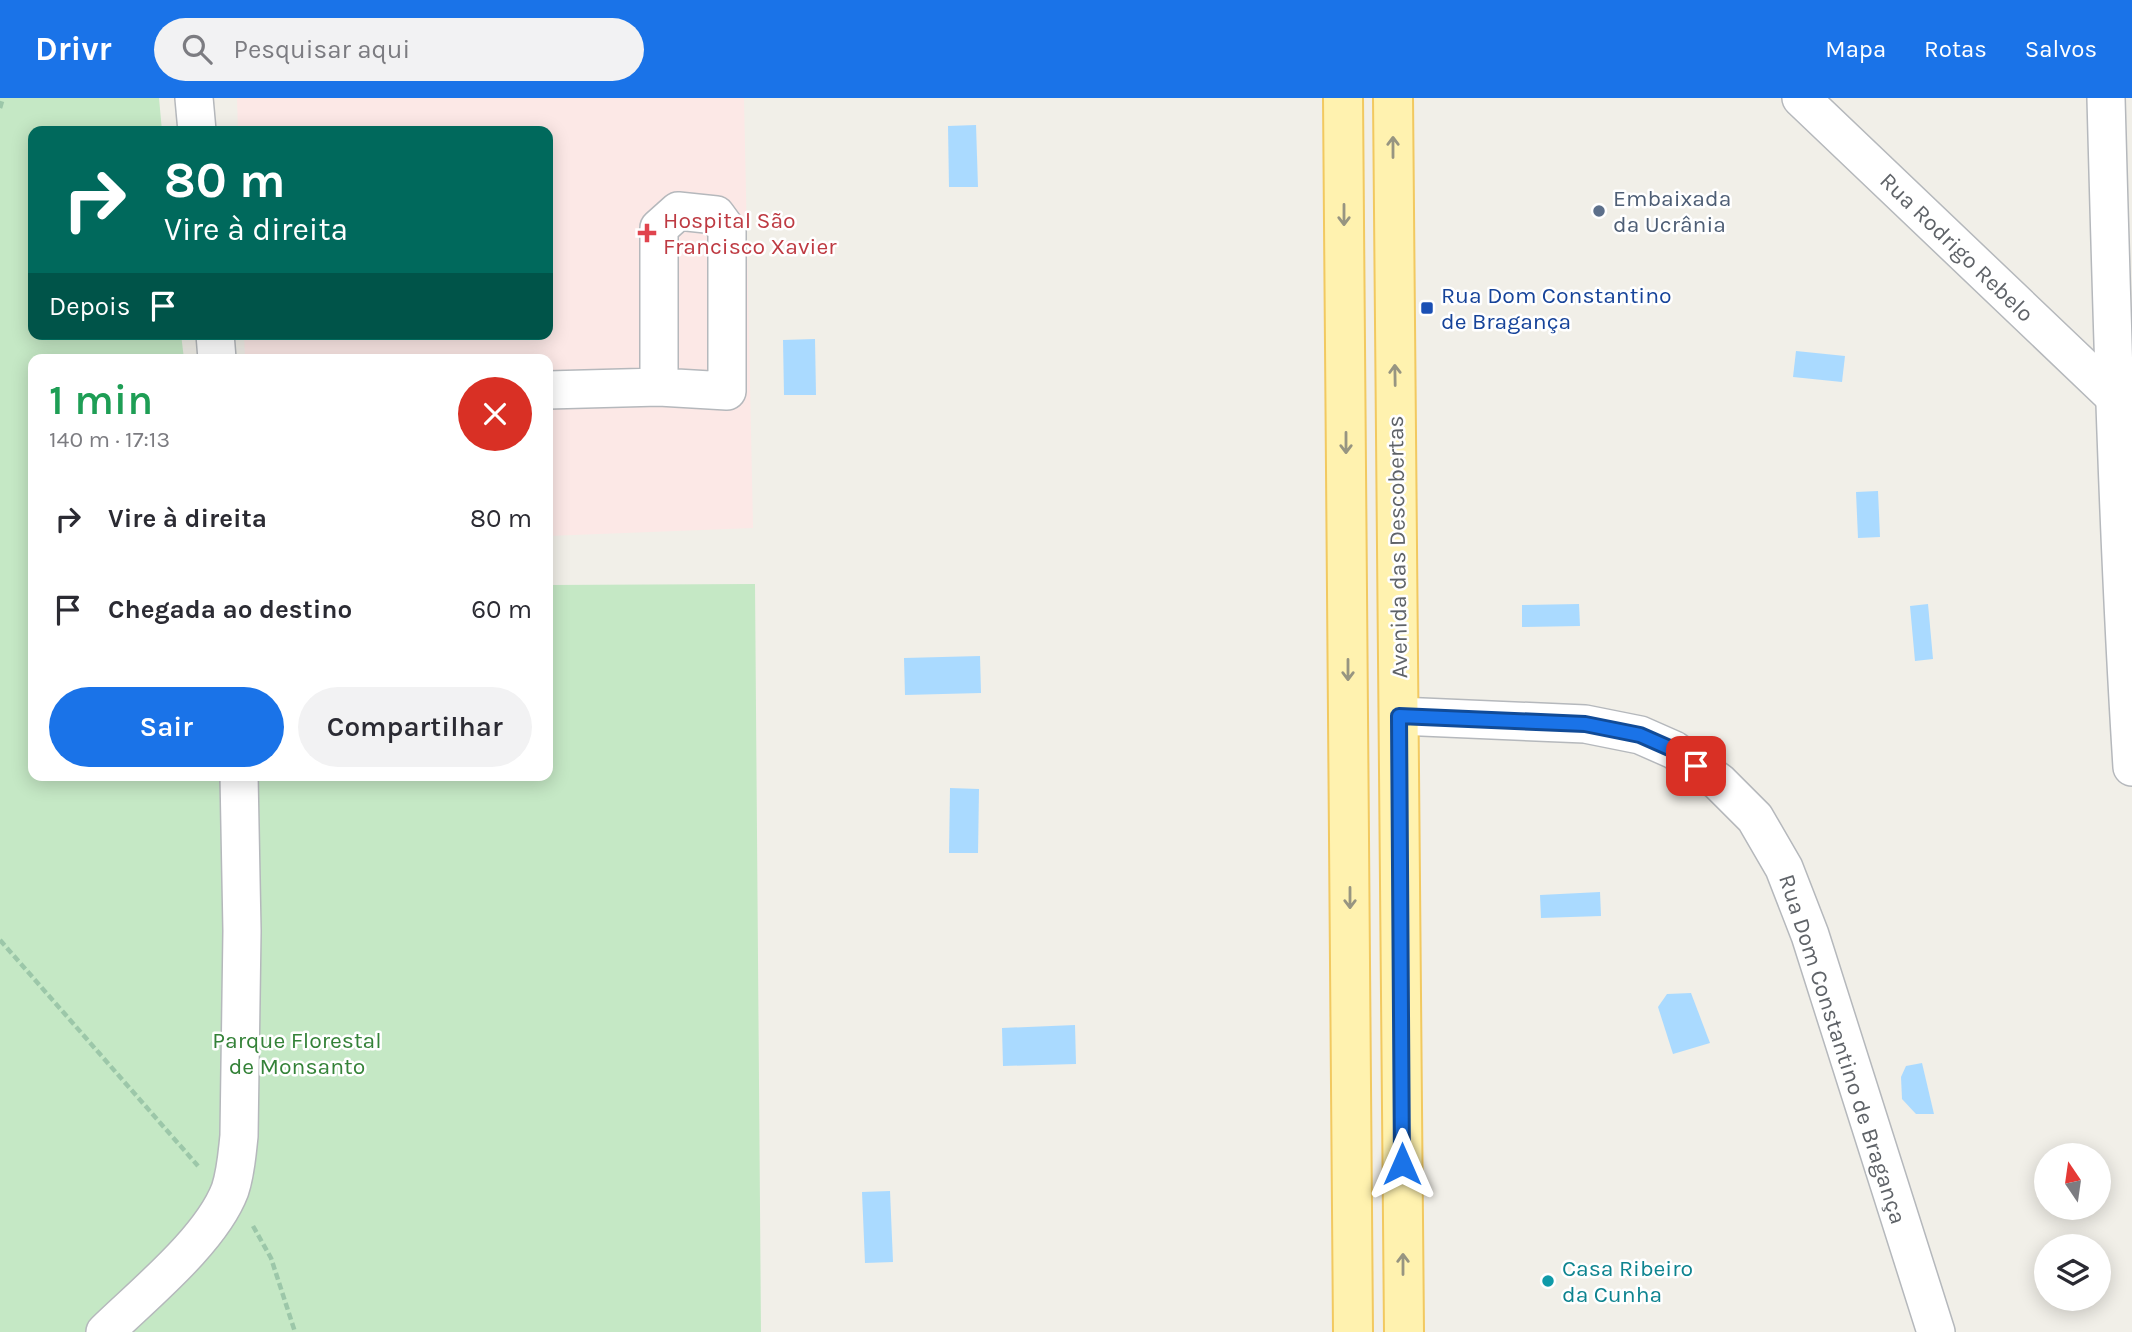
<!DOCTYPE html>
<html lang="pt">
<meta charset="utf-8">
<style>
:root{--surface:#fff;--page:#f2f2f3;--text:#2b2b33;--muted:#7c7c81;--accent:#1a73e8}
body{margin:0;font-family:Karla,sans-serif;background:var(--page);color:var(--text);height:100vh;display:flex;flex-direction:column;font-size:26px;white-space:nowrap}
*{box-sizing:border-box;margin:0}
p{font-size:23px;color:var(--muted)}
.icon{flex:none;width:38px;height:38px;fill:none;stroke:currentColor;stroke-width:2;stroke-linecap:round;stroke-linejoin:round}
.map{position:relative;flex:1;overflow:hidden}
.drawer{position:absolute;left:28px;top:256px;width:525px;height:427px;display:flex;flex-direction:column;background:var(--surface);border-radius:14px;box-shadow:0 4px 18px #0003}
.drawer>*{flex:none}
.hud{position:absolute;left:28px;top:28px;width:525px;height:214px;border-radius:14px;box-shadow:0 4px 18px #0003;background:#00695c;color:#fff;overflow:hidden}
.needle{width:46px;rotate:347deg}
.controls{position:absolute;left:2034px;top:1045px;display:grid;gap:14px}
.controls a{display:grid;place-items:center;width:77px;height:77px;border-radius:50%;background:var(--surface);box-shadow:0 4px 18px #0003;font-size:35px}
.pin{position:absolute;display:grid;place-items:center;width:60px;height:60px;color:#fff;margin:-30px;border-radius:14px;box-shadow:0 4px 10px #0006}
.me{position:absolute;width:77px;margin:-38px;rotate:0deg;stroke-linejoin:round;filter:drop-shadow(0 0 5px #0008)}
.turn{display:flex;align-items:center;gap:24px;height:147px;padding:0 21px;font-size:32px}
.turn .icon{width:91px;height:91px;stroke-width:2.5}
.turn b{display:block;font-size:49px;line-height:60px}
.then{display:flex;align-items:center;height:66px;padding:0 21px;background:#0003;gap:14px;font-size:26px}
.round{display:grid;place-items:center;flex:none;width:74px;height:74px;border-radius:37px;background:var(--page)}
.overview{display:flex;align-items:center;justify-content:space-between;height:119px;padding:0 21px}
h1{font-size:42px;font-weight:600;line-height:52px;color:#1e9e55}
.action{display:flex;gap:14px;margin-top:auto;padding:14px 21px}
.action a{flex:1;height:80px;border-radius:42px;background:var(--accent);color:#fff;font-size:28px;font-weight:600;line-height:80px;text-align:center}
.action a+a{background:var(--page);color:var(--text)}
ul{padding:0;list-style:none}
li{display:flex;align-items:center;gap:21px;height:91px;padding:0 21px}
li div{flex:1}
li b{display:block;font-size:26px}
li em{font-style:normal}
header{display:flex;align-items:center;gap:42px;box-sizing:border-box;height:98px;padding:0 35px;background:var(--accent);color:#fff}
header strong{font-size:33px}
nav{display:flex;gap:38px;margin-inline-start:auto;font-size:24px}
.search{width:490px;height:63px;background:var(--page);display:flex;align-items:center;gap:18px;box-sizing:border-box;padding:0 24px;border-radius:38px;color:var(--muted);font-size:26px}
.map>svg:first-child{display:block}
.medical{fill:#fce8e6}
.green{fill:#c5e8c5}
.water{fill:#aadaff}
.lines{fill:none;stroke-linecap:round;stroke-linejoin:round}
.minor-casing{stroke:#b5b8bc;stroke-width:40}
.major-casing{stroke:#f2c960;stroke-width:42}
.path{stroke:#9cc7a9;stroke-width:4.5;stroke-dasharray:7 3.5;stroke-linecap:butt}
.minor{stroke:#fff;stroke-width:37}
.major{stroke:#fff2af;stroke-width:38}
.oneway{stroke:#979581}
.route-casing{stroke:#114b97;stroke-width:18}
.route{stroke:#1a73e8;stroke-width:12}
.service-dot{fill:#5c6f8a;stroke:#fff;stroke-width:2.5}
.health-dot{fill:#e0444e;stroke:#fff;stroke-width:2.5}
.transit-dot{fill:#1a4fb4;stroke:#fff;stroke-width:2.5}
.culture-dot{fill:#0f9aa8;stroke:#fff;stroke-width:2.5}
.labels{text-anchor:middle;stroke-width:5;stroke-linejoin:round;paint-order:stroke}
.service-label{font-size:23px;fill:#4e5e75;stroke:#fff;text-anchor:start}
.health-label{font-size:23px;fill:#be3a42;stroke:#fff;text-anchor:start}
.street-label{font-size:23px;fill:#5f6368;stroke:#fff}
.transit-label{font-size:23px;fill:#164399;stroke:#fff;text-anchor:start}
.park-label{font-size:23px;fill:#348238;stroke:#fff}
.culture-label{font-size:23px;fill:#0d838f;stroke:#fff;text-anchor:start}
</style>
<header>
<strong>Drivr</strong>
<div class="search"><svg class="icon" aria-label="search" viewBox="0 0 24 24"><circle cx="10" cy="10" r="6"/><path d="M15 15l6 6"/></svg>Pesquisar aqui</div>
<nav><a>Mapa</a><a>Rotas</a><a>Salvos</a></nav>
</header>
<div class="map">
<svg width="2132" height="1234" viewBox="0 0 2132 1234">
<rect width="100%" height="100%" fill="#f1efe8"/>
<!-- medical -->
<polygon class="medical" points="237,0 744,0 753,430 548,438 548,261 245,261 244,236 548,236 548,33 238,33"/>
<!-- green -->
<polygon class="green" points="0,0 159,0 162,33 33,33 33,236 181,236 184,261 33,261 33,677 548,677 548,487 755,486 761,1234 0,1234"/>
<!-- water -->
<g class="water">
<polygon points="976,27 978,89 949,89 948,28"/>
<polygon points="815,241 816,297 784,297 783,242"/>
<polygon points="1796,253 1845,258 1842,284 1793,279"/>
<polygon points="1878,393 1880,439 1858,440 1856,394"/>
<polygon points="1579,506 1580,528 1522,529 1522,507"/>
<polygon points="1928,506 1933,561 1915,563 1910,508"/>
<polygon points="980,558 981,595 905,597 904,560"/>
<polygon points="950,690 979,691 978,755 949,755"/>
<polygon points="1600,794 1601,818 1541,820 1540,797"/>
<polygon points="1691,895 1710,945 1673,956 1658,909 1667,896"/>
<polygon points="1075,927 1076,966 1003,968 1002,930"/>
<polygon points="1922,965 1934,1016 1916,1016 1902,1001 1901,979 1906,968"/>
<polygon points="890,1093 893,1164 865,1165 862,1094"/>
</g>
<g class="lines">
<defs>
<g id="minor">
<polyline points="194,0 197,33"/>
<polyline points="1801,0 2124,308"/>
<path d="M2106 0C2112 223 2118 446 2132 669"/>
<polyline points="215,236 217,261"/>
<polyline points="548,292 659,289 727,293 727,132 716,117 678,113 659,130 659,289"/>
<polyline points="1399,618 1585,626 1640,637 1674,652 1719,684 1755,720 1784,770 1810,837 1936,1234"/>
<path d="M105 1234C144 1196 211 1142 230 1092 236 1074 237 1056 239 1038L242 833 239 677"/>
</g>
<g id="major">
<polyline points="1343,0 1353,1234"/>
<polyline points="1393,0 1404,1234"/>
</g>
</defs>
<!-- minor casing -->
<use href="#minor" class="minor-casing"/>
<!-- major casing -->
<use href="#major" class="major-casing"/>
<!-- path -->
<g class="path">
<polyline points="0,10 3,0"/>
<polyline points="0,842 198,1068"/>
<polyline points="253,1128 271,1160 295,1234"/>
</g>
<!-- minor -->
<use href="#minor" class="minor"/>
<!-- major -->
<use href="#major" class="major"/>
</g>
<!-- one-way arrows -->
<defs><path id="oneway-shaft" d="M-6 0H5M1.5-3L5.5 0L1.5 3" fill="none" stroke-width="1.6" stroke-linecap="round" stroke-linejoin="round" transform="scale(1.75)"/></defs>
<g class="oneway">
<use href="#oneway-shaft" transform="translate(1393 49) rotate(-90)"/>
<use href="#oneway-shaft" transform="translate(1344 117) rotate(90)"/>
<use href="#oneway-shaft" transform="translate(1395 277) rotate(-91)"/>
<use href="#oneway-shaft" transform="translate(1346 345) rotate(90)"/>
<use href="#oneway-shaft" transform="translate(1348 572) rotate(90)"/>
<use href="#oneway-shaft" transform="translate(1350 800) rotate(90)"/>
<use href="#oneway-shaft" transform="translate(1403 1166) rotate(-90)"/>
</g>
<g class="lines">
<defs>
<polyline id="route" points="1402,1066 1399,618 1585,626 1640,637 1674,652 1696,668"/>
</defs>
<!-- route casing -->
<use href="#route" class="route-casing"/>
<!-- route -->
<use href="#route" class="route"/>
</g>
<!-- markers -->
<circle class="service-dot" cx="1599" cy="113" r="7"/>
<path class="health-dot" d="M643.5 124.5h7v7h7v7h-7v7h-7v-7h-7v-7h7z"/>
<rect class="transit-dot" x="1420" y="203" width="14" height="14" rx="3.5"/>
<circle class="culture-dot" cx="1548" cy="1183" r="7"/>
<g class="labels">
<!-- service labels -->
<g class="service-label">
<text x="1613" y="108">Embaixada<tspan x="1613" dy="26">da Ucrânia</tspan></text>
</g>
<!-- health labels -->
<g class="health-label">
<text x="663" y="130">Hospital São<tspan x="663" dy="26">Francisco Xavier</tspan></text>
</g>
<!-- street labels -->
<g class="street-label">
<text transform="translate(1957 149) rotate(44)" y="8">Rua Rodrigo Rebelo</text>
<text transform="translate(1397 449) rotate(-91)" y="8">Avenida das Descobertas</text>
<text transform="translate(1843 951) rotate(72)" y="8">Rua Dom Constantino de Bragança</text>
</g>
<!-- transit labels -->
<g class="transit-label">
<text x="1441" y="205">Rua Dom Constantino<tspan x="1441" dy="26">de Bragança</tspan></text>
</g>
<!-- park labels -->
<g class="park-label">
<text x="297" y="950">Parque Florestal<tspan x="297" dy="26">de Monsanto</tspan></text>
</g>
<!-- culture labels -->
<g class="culture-label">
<text x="1562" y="1178">Casa Ribeiro<tspan x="1562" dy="26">da Cunha</tspan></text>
</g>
</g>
</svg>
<div class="controls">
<a><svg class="needle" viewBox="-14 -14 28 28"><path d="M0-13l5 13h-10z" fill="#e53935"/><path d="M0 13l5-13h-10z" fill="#7c7c81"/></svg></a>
<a><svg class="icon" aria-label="layers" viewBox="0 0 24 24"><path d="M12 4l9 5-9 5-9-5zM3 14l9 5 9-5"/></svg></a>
</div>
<div class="pin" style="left:1696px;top:668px;background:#d93025"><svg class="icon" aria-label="arrive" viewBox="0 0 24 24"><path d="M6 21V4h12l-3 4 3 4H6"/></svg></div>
<svg class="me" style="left:1402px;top:1066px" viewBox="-20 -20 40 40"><path d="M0-17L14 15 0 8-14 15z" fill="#1a73e8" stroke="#fff" stroke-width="4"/></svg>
<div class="hud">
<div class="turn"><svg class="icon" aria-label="right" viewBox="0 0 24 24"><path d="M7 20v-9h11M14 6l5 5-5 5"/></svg><div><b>80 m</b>Vire à direita</div></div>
<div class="then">Depois<svg class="icon" aria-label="arrive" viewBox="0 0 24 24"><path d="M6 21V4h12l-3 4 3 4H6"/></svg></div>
</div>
<section class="drawer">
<div class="overview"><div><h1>1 min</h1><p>140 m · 17:13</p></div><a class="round" style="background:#d93025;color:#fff"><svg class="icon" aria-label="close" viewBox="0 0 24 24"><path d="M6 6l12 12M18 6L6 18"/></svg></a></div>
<ul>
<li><svg class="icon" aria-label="right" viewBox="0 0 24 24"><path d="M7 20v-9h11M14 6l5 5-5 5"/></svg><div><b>Vire à direita</b></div><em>80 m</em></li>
<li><svg class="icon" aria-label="arrive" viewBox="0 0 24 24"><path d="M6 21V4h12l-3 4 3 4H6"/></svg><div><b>Chegada ao destino</b></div><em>60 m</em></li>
</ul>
<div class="action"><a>Sair</a><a>Compartilhar</a></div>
</section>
</div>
